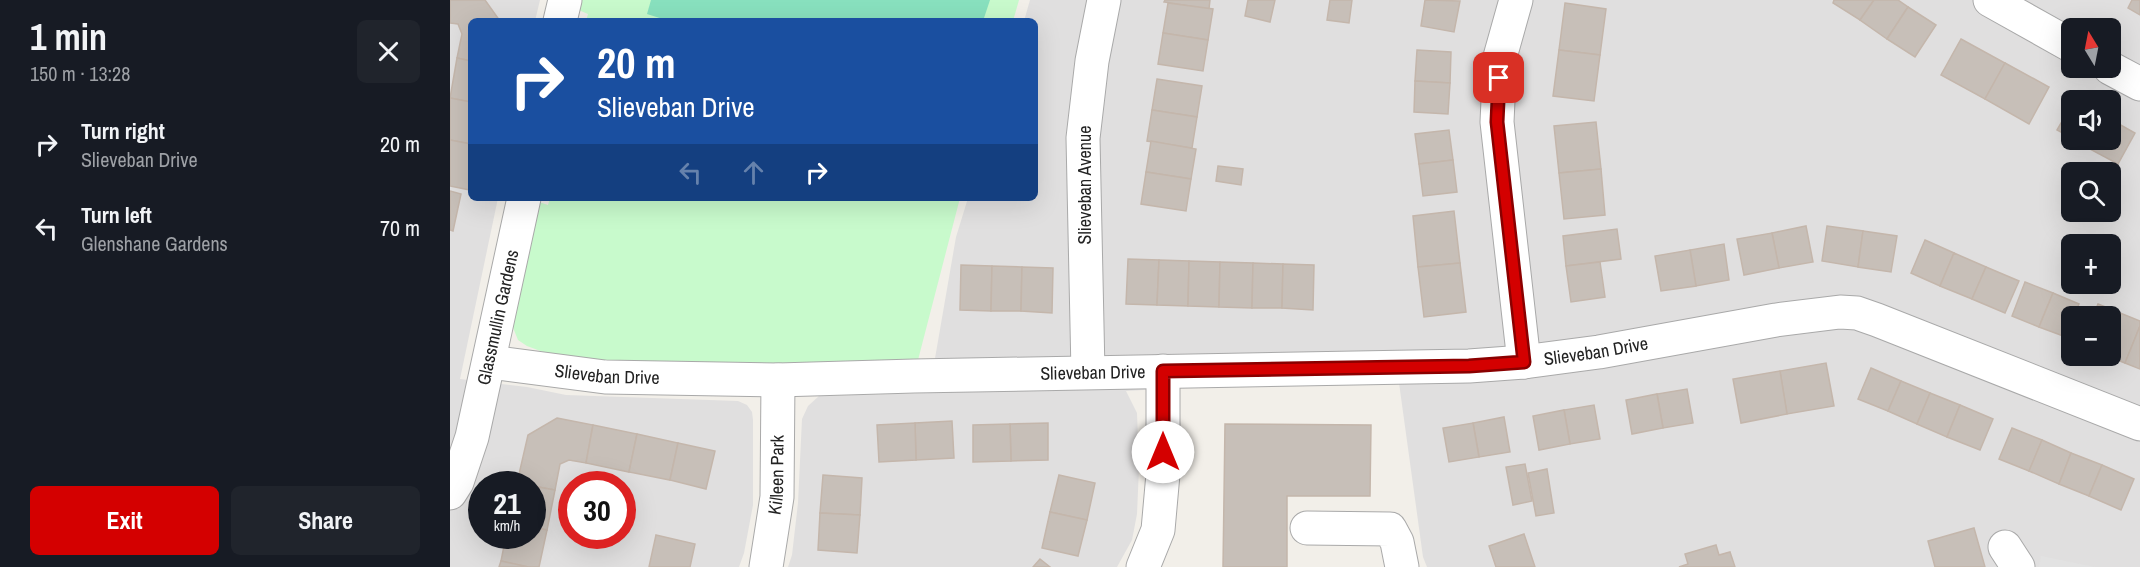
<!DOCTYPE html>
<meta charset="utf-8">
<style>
:root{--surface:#171b24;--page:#20242c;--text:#f1f3f6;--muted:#9ea1a6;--accent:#d40000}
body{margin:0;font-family:"Archivo Narrow",sans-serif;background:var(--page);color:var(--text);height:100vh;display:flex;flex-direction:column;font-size:22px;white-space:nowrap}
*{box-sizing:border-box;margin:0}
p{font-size:20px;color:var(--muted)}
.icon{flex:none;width:33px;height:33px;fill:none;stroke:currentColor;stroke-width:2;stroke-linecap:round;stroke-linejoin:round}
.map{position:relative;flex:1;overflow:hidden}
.panel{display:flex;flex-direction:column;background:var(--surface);width:450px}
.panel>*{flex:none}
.guide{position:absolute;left:18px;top:18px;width:570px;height:183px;border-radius:9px;box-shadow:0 6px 24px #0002;background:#1a4fa0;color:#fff;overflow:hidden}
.needle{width:39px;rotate:350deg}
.tools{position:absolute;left:1611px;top:18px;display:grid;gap:12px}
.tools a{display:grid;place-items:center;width:60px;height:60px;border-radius:9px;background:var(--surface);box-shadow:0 6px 24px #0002;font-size:30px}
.speed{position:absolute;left:18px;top:471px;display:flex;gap:12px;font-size:30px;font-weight:700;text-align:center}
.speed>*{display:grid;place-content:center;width:78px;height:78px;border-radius:50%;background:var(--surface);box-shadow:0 6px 24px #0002;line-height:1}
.speed small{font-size:15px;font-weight:400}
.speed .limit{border:9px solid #d22;background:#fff;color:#111}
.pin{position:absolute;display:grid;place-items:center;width:51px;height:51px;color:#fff;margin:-26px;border-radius:12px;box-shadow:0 3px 9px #0006}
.me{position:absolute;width:66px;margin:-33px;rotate:0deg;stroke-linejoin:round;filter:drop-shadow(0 0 4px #0008)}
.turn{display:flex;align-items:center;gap:21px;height:126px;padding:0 30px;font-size:27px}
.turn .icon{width:78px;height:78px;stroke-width:2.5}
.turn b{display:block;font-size:42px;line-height:51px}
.lanes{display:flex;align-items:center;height:57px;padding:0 30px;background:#0003;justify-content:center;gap:30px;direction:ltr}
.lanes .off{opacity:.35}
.round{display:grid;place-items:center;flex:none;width:63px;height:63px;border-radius:9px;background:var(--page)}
.overview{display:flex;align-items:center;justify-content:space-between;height:102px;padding:0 30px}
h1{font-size:36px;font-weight:700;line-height:45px}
.action{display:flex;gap:12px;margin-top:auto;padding:12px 30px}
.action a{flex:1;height:69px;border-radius:9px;background:var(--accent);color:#fff;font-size:24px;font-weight:700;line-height:69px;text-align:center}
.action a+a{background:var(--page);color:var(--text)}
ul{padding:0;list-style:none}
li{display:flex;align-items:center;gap:18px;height:84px;padding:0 30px}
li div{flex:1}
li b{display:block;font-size:22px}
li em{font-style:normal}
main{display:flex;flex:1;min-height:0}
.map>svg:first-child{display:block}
.residential{fill:#e0dfdf;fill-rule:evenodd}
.park{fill:#c8facc}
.pitch{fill:#88e0be}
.parking{fill:#e2e2e2}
.building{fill:#c7bfb8;stroke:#c4b6ab;stroke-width:1.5}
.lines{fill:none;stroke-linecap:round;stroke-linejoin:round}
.minor-casing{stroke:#a9a9a9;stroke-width:35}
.minor{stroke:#fff;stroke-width:33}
.route-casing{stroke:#8a0000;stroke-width:15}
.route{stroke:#d40000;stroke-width:10}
.labels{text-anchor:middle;stroke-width:6;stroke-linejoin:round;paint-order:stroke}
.street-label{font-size:18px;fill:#222;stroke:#fff}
</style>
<main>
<section class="panel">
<div class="overview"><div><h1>1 min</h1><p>150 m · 13:28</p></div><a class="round"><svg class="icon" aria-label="close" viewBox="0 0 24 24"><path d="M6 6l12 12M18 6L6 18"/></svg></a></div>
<ul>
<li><svg class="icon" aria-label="right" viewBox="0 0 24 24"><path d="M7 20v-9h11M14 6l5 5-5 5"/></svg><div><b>Turn right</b><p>Slieveban Drive</p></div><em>20 m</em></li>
<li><svg class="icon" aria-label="left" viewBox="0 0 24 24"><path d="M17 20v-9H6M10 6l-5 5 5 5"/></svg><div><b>Turn left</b><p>Glenshane Gardens</p></div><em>70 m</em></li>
</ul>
<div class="action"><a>Exit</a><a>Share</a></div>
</section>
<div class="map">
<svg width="1690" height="567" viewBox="0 0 1690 567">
<rect width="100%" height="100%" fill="#f2efe9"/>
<!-- residential -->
<g class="residential">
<path d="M0 0H90L85 21H21V198H48L10 379 77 387 116 395 288 401 297 405 302 412 303 420V505L294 553 289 567H0ZM32 484H82V536H32ZM122 484H172V536H122Z"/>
<path d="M580 0H1690V567H977L973 557 949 383 745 387 676 391 687 413 689 468 687 514 682 540 667 567H338L342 555 348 503 352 419 358 406 369 396 479 393 506 237 518 198H585V21H574ZM1622 28H1660V68H1622ZM1622 100H1660V140H1622ZM1622 172H1660V212H1622ZM1622 244H1660V284H1622ZM1622 316H1660V356H1622Z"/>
</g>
<!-- park -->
<g class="park">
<polygon points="126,0 569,0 563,21 136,21 138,14 124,8"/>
<polygon points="100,198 510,198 468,360 202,366 104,356 77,346 68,340 62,325 86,201 98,205"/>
</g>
<!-- pitch -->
<polygon class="pitch" points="201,0 540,0 533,21 219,21 197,14"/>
<!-- parking -->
<polygon class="parking" points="1591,556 1645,567 1589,567"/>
<!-- building -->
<g class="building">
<polygon points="0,0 35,0 50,21 21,21 21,61 7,58 12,34 8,24 0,23"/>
<polygon points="715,0 760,0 759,9 714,2"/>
<polygon points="798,0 825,0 820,22 795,16"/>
<polygon points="880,0 902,0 899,23 877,20"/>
<polygon points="975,0 1010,1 1004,32 971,26"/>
<polygon points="1384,0 1424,0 1410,20 1383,3"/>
<polygon points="1424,0 1448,0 1458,7 1437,39 1410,20"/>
<polygon points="1682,0 1690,0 1690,15 1678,8"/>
<polygon points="718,3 763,9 758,40 713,33"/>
<polygon points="1115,3 1156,9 1150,55 1109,50"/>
<polygon points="1458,7 1486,25 1465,57 1437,39"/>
<polygon points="713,33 758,40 753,71 708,64"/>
<polygon points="1511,39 1555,63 1535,99 1491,75"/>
<polygon points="967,50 1001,52 1000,83 965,81"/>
<polygon points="1109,50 1150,55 1144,101 1103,96"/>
<polygon points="7,58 21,61 21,102 0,98"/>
<polygon points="1555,63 1599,87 1579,124 1535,99"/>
<polygon points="707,79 752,86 747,117 702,110"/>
<polygon points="965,81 1000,83 998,114 964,112"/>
<polygon points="0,98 21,102 21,144 0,140"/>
<polygon points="1622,104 1622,138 1607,130"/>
<polygon points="702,110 747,117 742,148 697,141"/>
<polygon points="1660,119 1685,133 1668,164 1638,148 1642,140 1660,140"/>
<polygon points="1146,122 1151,169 1109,173 1104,126"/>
<polygon points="999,130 1003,160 969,164 965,134"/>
<polygon points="0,140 21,144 20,190 0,186"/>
<polygon points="1623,140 1642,140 1638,148"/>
<polygon points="701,141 746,149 741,179 696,172"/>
<polygon points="1003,160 1007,192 973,196 969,164"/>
<polygon points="768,166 793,169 791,185 766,181"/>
<polygon points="1151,169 1155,215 1114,219 1109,173"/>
<polygon points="696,172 741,179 736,211 691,204"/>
<polygon points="0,191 11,194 3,231 0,230"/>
<polygon points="1004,211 1010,263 968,267 963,216"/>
<polygon points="1356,226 1363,262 1329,268 1322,233"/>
<polygon points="1377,226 1413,231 1408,267 1372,261"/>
<polygon points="1167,229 1171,259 1116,266 1113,236"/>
<polygon points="1413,231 1447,236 1441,272 1408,267"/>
<polygon points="1322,233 1329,268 1294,275 1287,239"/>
<polygon points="1475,240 1504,253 1490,286 1461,273"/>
<polygon points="1274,244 1279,280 1246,286 1240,250"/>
<polygon points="1240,250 1246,286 1211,291 1205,256"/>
<polygon points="1504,253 1536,267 1522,299 1490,286"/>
<polygon points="678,259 709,260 707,305 676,304"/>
<polygon points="709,260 739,261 738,306 707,305"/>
<polygon points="739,261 770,262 769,307 738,306"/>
<polygon points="770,262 803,263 802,308 769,307"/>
<polygon points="1150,262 1155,297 1121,302 1116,266"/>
<polygon points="803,263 833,264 832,308 802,308"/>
<polygon points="1010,263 1016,312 974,317 968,267"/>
<polygon points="833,264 864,265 863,310 832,308"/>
<polygon points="511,265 542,266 541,311 510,310"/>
<polygon points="542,266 572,267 571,311 541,311"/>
<polygon points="572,267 603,268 602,313 571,311"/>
<polygon points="1536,267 1569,281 1555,313 1522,299"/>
<polygon points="1575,282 1603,293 1589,327 1562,316"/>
<polygon points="1603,293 1629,304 1624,316 1622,316 1622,323 1616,337 1589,327"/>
<polygon points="1648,304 1690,321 1690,326 1675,363 1657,356 1660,356 1660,316 1643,316"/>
<polygon points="1690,326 1690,369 1675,363"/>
<polygon points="1376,363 1384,406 1337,414 1330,371"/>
<polygon points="1421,368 1451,381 1438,411 1408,399"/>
<polygon points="1330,371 1337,414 1291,423 1283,379"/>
<polygon points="1451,381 1480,393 1467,424 1438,411"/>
<polygon points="1237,389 1243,423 1213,428 1207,394"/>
<polygon points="1480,393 1510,405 1497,437 1467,424"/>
<polygon points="1207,394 1213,428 1182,434 1176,400"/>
<polygon points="1144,405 1150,439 1120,444 1114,410"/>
<polygon points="1510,405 1543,419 1530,450 1497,437"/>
<polygon points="1114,410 1120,444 1089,450 1083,416"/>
<polygon points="1054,417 1060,452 1029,457 1023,423"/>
<polygon points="107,418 143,425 136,463 119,460 110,464 105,490 67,483 78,435"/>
<polygon points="502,421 504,458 466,460 465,423"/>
<polygon points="465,423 466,460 429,462 427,425"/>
<polygon points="598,423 598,460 561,461 560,424"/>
<polygon points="1023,423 1029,457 999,462 993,428"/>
<polygon points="560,424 561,461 523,462 523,425"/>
<polygon points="775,424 921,425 920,496 837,496 837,567 773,567"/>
<polygon points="143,425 187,434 179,472 136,463"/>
<polygon points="1562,428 1592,440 1579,471 1549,459"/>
<polygon points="187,434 228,443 220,480 179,472"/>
<polygon points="1592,440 1621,453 1609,484 1579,471"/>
<polygon points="228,443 265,451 256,489 220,480"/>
<polygon points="1621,453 1652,465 1639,496 1609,484"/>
<polygon points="1075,464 1082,501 1063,505 1056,467"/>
<polygon points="1652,465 1684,479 1671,510 1639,496"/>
<polygon points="1097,469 1104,513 1086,516 1078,473"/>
<polygon points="373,475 412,478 410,515 370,513"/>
<polygon points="609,475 645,483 637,520 600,512"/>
<polygon points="82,486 105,490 97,530 82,527"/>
<polygon points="600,512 637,520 628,556 592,548"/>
<polygon points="370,513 410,515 407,553 368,550"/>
<polygon points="82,527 97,530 89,567 78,567 51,561 56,536 82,536"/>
<polygon points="1524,528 1535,567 1485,567 1478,541"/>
<polygon points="1074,534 1085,567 1046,567 1039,546"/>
<polygon points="206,535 245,544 240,567 199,567"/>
<polygon points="1266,545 1269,555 1280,552 1285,567 1229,567 1238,564 1235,554"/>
<polygon points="590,559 600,567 583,567"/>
<polygon points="51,561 78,567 49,567"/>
</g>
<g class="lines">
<defs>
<g id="minor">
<polyline points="1066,0 1050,57 1047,122 1074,362"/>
<polyline points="1540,0 1622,46"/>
<polyline points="110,21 115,0"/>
<polyline points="1660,68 1690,84"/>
<path id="s1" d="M40 362 155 377 328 380 464 376 1019 366 1074 362 1149 352 1326 320 1390 312 1407 313 1427 320 1690 424"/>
<polyline points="638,372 633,138 642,61 654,0"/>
<path id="s2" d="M0 493 7 482 22 437 74 198"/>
<polyline points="857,528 940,529 947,542 952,567"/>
<polyline points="1555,547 1568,567"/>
<path id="s3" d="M316 567 327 497 328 380"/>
<polyline points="693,567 708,530 713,474 713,371"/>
</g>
</defs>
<!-- minor casing -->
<use href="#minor" class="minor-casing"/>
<!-- minor -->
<use href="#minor" class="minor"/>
</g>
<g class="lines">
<defs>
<polyline id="route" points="713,452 713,371 1019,366 1074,362 1047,122 1049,78"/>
</defs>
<!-- route casing -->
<use href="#route" class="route-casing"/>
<!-- route -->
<use href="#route" class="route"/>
</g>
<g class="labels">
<!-- street labels -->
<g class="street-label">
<text transform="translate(635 185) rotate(-90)" y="6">Slieveban Avenue</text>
<text dy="6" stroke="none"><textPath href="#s2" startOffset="183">Glassmullin Gardens</textPath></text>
<text dy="6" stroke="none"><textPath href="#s1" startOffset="1108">Slieveban Drive</textPath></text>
<text dy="6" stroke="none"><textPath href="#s1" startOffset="604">Slieveban Drive</textPath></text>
<text dy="6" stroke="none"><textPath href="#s1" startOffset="118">Slieveban Drive</textPath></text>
<text dy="6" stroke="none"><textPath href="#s3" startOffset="93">Killeen Park</textPath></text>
</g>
</g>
</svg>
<div class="tools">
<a><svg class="needle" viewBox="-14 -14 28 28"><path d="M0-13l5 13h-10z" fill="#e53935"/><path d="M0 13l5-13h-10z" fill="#9ea1a6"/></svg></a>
<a><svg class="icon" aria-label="sound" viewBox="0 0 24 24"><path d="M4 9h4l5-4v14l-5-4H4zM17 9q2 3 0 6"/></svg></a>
<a><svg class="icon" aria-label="search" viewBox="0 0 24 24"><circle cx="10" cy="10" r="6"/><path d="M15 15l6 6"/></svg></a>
<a>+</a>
<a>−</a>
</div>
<div class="speed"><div>21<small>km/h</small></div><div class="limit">30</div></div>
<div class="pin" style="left:1049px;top:78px;background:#d93025"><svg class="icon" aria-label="arrive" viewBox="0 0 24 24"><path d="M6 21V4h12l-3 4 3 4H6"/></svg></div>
<svg class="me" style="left:713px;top:452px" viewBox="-20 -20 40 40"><circle r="19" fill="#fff"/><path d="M0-13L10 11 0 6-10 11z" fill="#d40000"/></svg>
<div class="guide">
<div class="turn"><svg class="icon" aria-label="right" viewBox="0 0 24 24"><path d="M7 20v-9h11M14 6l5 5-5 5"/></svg><div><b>20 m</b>Slieveban Drive</div></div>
<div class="lanes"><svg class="icon off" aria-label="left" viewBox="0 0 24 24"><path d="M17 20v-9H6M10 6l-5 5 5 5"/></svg><svg class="icon off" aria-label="ahead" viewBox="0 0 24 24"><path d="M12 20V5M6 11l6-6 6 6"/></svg><svg class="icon" aria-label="right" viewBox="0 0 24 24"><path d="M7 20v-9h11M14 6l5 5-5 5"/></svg></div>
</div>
</div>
</main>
